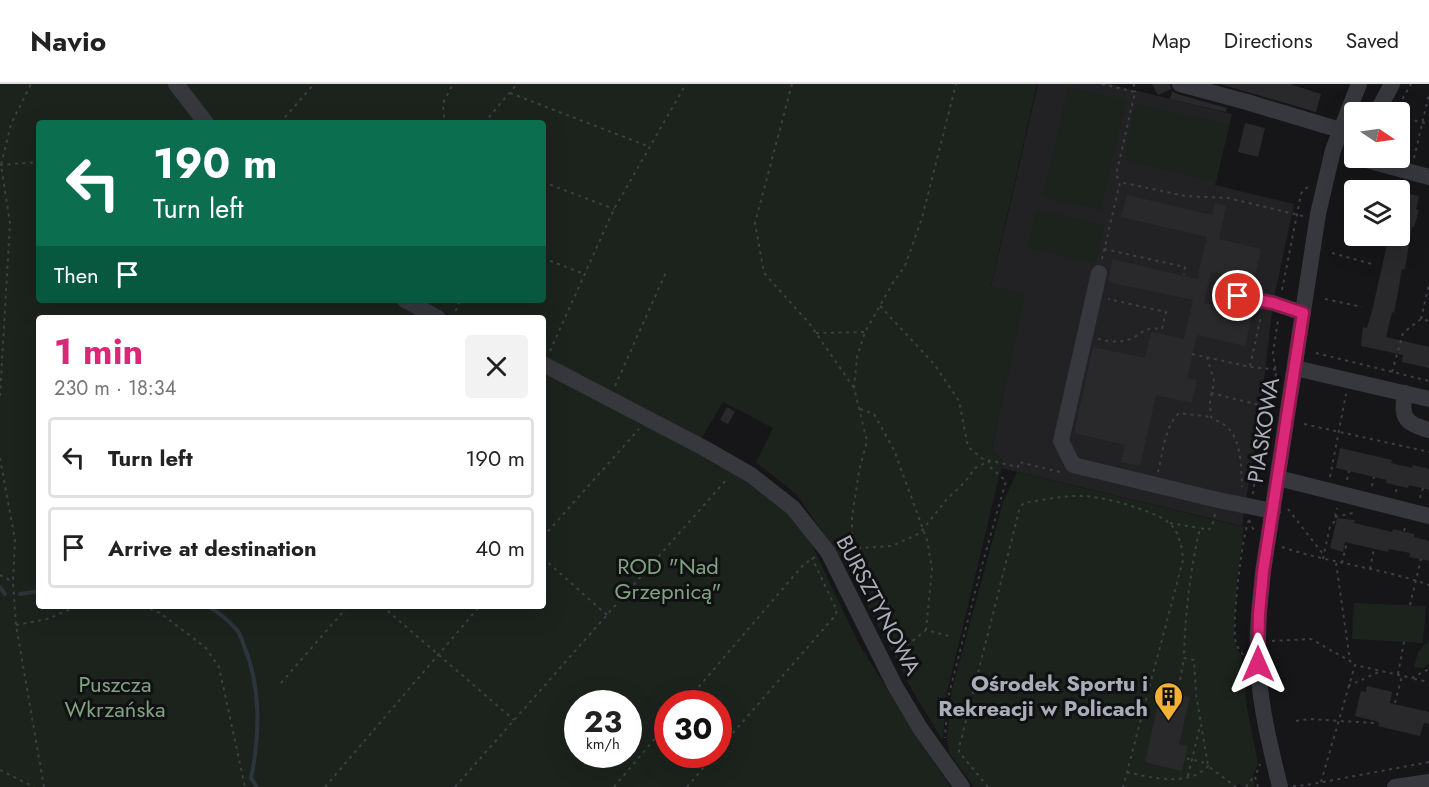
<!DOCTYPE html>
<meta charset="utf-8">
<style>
:root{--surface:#fff;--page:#f2f2f2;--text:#222;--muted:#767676;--line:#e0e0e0;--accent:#db2777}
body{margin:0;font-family:Jost,sans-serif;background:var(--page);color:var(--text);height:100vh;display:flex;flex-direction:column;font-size:22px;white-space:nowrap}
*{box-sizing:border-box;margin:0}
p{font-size:20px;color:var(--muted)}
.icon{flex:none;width:33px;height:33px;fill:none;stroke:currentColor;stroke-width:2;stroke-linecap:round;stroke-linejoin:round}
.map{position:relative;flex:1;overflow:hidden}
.details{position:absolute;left:36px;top:231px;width:510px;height:294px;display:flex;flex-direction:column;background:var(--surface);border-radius:6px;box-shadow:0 6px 24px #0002}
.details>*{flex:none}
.banner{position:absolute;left:36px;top:36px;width:510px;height:183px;border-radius:6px;box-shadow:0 6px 24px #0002;background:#0b6e4f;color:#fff;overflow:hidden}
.needle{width:39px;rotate:103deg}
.controls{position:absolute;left:1344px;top:18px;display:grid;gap:12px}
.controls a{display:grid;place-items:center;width:66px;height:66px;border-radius:6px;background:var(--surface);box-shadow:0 6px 24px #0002;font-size:30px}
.speed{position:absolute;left:564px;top:606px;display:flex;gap:12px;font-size:30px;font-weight:700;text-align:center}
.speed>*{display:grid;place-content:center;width:78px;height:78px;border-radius:50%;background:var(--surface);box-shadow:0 6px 24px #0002;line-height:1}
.speed small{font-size:15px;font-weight:400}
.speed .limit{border:9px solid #d22;background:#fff;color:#111}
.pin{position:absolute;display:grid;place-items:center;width:51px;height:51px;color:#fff;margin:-26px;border:3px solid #fff;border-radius:50%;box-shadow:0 2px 6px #0007}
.me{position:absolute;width:66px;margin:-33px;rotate:0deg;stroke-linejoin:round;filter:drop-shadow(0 0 4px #0008)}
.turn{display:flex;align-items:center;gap:21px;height:126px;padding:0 18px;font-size:27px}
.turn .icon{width:78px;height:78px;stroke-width:2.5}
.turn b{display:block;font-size:42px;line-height:51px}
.then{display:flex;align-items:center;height:57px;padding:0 18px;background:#0003;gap:12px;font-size:22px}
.round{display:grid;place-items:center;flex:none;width:63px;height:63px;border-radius:6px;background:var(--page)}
.summary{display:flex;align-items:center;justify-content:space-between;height:102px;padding:0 18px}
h1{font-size:36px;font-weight:700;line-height:45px;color:var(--accent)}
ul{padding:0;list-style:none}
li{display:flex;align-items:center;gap:18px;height:81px;margin:0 12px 9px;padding:0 6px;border:3px solid var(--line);border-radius:6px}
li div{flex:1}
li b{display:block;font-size:22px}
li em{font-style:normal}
header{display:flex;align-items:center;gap:36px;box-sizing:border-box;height:84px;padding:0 30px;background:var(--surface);border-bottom:2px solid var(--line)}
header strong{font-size:28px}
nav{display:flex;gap:33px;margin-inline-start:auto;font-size:21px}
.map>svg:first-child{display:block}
.built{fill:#222225}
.green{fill:#1c231d;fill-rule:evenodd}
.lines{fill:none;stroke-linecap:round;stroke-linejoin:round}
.stream{stroke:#2c353c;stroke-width:4}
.building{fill:#29292c}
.path{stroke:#3d3f44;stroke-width:2;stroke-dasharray:3 4.5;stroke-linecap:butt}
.minor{stroke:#37383d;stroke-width:16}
.route-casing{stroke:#8e194d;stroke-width:15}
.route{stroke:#db2777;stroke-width:10}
.labels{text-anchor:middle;stroke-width:6;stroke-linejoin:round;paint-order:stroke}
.street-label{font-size:22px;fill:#a8adb8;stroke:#111113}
.park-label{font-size:22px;fill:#7fa381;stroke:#111113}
.poi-label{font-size:22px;font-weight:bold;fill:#a8adb8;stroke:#111113;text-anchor:end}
</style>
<header>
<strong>Navio</strong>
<nav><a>Map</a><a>Directions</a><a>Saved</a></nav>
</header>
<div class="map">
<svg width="1429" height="703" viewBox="0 0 1429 703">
<rect width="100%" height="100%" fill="#161618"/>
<!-- built -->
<polygon class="built" points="1038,0 1109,0 1232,30 1215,101 1294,120 1273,219 1261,322 1242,442 1002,384 1003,377 992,365 1024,211 991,203"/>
<!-- green -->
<g class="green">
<path d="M0 0H1037L991 202 1025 210 992 365 1003 377 946 612 943 657 912 606 846 481 796 410 756 378 773 344 723 318 701 355 543 272V234H456L418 216H543V39H39V216H397L427 234H39V522H543V286L645 338 756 403 784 425 805 446 859 560 919 656 951 703H0ZM578 620H628V670H578ZM668 620H718V670H668Z"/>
<polygon points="1068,3 1126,16 1101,126 1043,113"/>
<polygon points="1135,20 1229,40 1216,98 1123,76"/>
<polygon points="1036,126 1105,141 1096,179 1027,164"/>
<polygon points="1017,388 1244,443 1236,506 1234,556 1242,575 1247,624 1258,680 1253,691 1255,703 1243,703 1238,700 1236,703 974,703 949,669 947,654 952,605 1003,418"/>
<polygon points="1354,519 1426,522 1423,559 1352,555"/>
<polygon points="1429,556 1429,580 1423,584 1414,583 1418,568"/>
</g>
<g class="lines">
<!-- stream -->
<g class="stream">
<polyline points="0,503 5,510"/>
<polyline points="20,510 39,507"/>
<path d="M207 522C217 527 228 536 236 545 240 549 242 556 244 562 261 602 260 651 251 694L257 703"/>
</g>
</g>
<!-- building -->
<g class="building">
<polygon points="1152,0 1170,0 1171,5 1158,11"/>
<polygon points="1220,0 1290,0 1321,10 1316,28"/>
<polygon points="1172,7 1177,10 1227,24 1226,28 1170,15"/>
<polygon points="1245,39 1265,44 1258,73 1238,68"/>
<polygon points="1400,108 1419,112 1416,125 1419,126 1414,143 1412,143 1405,185 1402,185 1394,229 1392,228 1386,253 1429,263 1429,284 1402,278 1403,271 1361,262 1363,243 1367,244 1372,227 1389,152 1400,152"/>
<polygon points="1127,111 1212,131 1215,119 1226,122 1219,155 1261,165 1254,197 1211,188 1204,219 1252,230 1245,262 1197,251 1187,294 1197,296 1192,319 1156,311 1140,382 1121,378 1125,361 1074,349 1093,263 1145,274 1151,248 1184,255 1193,216 1108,198 1112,175 1197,195 1207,153 1121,133"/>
<polygon points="727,323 735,328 728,340 720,336"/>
<polygon points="1340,364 1392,376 1391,379 1412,384 1413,381 1429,385 1429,406 1409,401 1408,404 1386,399 1387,396 1336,384"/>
<polygon points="1337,434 1355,436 1354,439 1392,448 1393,445 1414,450 1414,453 1429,457 1429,477 1409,473 1410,469 1389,465 1388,468 1345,458 1343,468 1330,464"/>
<polygon points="1367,602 1392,608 1390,619 1429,628 1429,640 1424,639 1420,652 1378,642 1379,638 1355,632 1361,607 1366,608"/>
<polygon points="1161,607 1190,613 1179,660 1188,662 1182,687 1145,678"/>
</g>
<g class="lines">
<!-- path -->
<g class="path">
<polyline points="792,0 755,139 764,189 809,239 854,304"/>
<polyline points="1102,0 1135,8 1116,91 1120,98"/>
<polyline points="1133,0 1136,4 1135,8"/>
<polyline points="510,9 650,63"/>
<polyline points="1395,28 1411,0"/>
<polyline points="1400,33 1429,40"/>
<polyline points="280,39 314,0"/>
<polyline points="439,39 444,33 443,19 453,0"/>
<polyline points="484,39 517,0"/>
<polyline points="1414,74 1429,10"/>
<polyline points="0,81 39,78"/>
<polyline points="543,98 614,125"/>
<polyline points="1104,165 1185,183 1184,191"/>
<polyline points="1332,169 1372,180"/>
<polyline points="543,174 584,190"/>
<polyline points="1102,175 1120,98 1185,112 1228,114 1303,132"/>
<polyline points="1282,206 1301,110 1303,106 1310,102"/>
<polyline points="1325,215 1362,223"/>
<polyline points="880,222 934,280 959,317 968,363 983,375 1018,383 1019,378 1060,388"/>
<polyline points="453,234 460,216"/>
<polyline points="1421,235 1429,200"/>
<polyline points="816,249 865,248"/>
<path d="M1098 255C1107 257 1118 259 1127 256 1143 252 1140 242 1162 245L1166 228 1108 215"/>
<polyline points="550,267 614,125 686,0"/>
<polyline points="1316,269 1429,297"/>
<polyline points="1192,270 1250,283 1280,286"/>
<path d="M1207 273 1214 297 1210 318 1211 333C1216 337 1223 339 1227 343 1242 357 1241 384 1242 403"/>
<polyline points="1250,282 1261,232"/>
<polyline points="1392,288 1403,249 1421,235 1429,237"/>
<polyline points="615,302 667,186"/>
<polyline points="1211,309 1263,322"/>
<polyline points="0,312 10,139 1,81 11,40 31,0"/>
<polyline points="860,325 874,330 894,366 927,456 932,485 926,546"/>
<polyline points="1270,334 1266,332 1263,322 1268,314 1273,314"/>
<polyline points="1304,340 1429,368"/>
<polyline points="0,374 15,456 13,498 16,541 44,703"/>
<path d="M1158 388C1163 369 1164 344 1179 329L1211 333"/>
<polyline points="1330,393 1346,310"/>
<polyline points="1347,396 1349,387"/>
<polyline points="1372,402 1374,393"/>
<polyline points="1396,408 1397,402"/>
<polyline points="1253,410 1257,377 1269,334 1272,314 1276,290 1273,269 1278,236"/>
<polyline points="1420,414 1423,404"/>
<polyline points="1288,425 1323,470"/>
<path d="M1215 430 1212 443 1208 446 1200 444C1190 487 1185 530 1184 574L1194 576 1196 610 1208 682 1236 703"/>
<polyline points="1335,433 1353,429"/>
<polyline points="1249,436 1254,447"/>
<polyline points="1170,439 1200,444"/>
<polyline points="1404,447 1406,441"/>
<polyline points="543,453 639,345"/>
<path d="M1282 463C1330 479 1381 484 1429 501"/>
<polyline points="843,465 892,462 920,449 947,415 965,398 975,384 989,377 989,382 1006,397 981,485 948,614 945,654"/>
<polyline points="543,474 607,531"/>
<polyline points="1323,475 1330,442 1334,438 1337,424"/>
<polyline points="1336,479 1350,577 1355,581"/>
<polyline points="1342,479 1347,458"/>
<polyline points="852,481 852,433 859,387 867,357 854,304 857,273 865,248 894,197 905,182 922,134 956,0"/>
<polyline points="1370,485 1374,464"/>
<polyline points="0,491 13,498"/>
<polyline points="1410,521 1421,475"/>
<polyline points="143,522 160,529 205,563 219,583 245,703"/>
<polyline points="382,522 514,636"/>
<polyline points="16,541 47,535 78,522"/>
<polyline points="1272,557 1311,555 1350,577"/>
<polyline points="895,571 926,546 949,552"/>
<path d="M1243 571C1241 567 1237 563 1236 559 1231 544 1242 451 1249 436"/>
<polyline points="1398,590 1404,558"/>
<polyline points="1414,595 1429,598"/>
<polyline points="1180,596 1184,574"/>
<polyline points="281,599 348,522"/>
<polyline points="1348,602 1381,587"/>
<polyline points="1395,619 1402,592"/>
<polyline points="684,620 804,480 815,473"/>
<polyline points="1296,637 1309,635 1374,639"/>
<polyline points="718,666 834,533 837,527 812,474"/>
<polyline points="0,686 34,703"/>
<path d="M1127 688C1151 694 1189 703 1208 682L1202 678 1185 674"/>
<polyline points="1188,692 1200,642"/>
<polyline points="1321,698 1355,581 1412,594 1429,585"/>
<polyline points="1293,702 1307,701 1429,678"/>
<polyline points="325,703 480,522"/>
<polyline points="455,703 727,395"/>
<polyline points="614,703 668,639"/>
<polyline points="687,703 715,670"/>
<path d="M988 703 959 668V664L1020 423 1024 419C1042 416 1061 412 1080 412 1098 411 1153 426 1168 438 1179 446 1182 463 1183 476L1123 703"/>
<polyline points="1246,703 1255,691"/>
<polyline points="1258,703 1255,693 1260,680"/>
</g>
<!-- minor -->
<g class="minor">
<polyline points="176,0 206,39"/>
<polyline points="1180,0 1247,18 1340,46"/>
<polyline points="1377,28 1392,0"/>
<polyline points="1359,74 1429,93"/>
<polyline points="1099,189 1061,357 1073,381 1218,416 1273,427"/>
<polyline points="1238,212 1273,219 1303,229"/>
<polyline points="405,216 438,234"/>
<polyline points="543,280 704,364 751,391 793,424 828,468 895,602 920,644 962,703"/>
<polyline points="1295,284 1429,315"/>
<path d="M1405 309C1400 334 1406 340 1429 346"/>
<polyline points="1278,394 1429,432"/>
<path d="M1280 703C1270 662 1260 622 1258 581 1256 550 1260 519 1263 488L1318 130 1333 66 1359 0"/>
<polyline points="1395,703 1429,698"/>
</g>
</g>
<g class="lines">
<defs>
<polyline id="route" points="1238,212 1273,219 1303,229 1263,488 1259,530 1258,580"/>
</defs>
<!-- route casing -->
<use href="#route" class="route-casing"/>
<!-- route -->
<use href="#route" class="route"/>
</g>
<!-- icons -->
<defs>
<symbol id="building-pin" viewBox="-11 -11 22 30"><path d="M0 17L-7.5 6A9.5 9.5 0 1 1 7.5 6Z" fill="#f2b134" stroke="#111113"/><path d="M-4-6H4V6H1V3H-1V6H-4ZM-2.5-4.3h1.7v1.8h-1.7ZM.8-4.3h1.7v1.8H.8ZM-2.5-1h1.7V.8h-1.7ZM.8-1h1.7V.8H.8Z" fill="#111"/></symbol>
</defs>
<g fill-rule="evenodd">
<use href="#building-pin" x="1152" y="596" width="33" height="45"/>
</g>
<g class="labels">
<!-- street labels -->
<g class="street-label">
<text transform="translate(1263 346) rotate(-81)" y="8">PIASKOWA</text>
<text transform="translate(879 521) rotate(62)" y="8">BURSZTYNOWA</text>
</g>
<!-- park labels -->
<g class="park-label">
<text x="668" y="490">ROD "Nad<tspan x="668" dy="25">Grzepnicą"</tspan></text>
<text x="115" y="608">Puszcza<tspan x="115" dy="25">Wkrzańska</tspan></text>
</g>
<!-- poi labels -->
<g class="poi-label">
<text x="1148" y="607">Ośrodek Sportu i<tspan x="1148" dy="25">Rekreacji w Policach</tspan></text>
</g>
</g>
</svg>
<div class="controls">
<a><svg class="needle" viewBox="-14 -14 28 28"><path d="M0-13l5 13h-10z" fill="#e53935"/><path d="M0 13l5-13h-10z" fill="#767676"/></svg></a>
<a><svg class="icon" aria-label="layers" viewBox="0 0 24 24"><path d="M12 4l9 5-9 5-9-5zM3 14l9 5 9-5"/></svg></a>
</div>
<div class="speed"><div>23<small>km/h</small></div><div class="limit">30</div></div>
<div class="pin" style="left:1238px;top:212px;background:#d93025"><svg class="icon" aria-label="arrive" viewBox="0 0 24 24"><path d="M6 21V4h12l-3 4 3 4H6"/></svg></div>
<svg class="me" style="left:1258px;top:580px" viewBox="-20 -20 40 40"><path d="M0-17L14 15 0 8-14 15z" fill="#db2777" stroke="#fff" stroke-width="4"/></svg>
<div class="banner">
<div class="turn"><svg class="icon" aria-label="left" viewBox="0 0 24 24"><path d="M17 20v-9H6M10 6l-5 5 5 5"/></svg><div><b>190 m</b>Turn left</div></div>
<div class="then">Then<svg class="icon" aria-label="arrive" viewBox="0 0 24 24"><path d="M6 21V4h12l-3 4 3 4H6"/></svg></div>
</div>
<section class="details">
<div class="summary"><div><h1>1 min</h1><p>230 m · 18:34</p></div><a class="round"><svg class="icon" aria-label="close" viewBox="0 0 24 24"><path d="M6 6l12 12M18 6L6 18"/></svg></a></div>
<ul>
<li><svg class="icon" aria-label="left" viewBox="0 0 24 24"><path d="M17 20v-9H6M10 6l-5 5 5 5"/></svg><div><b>Turn left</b></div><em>190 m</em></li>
<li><svg class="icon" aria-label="arrive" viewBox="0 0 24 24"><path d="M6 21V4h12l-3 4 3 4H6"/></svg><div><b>Arrive at destination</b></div><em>40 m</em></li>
</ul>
</section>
</div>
